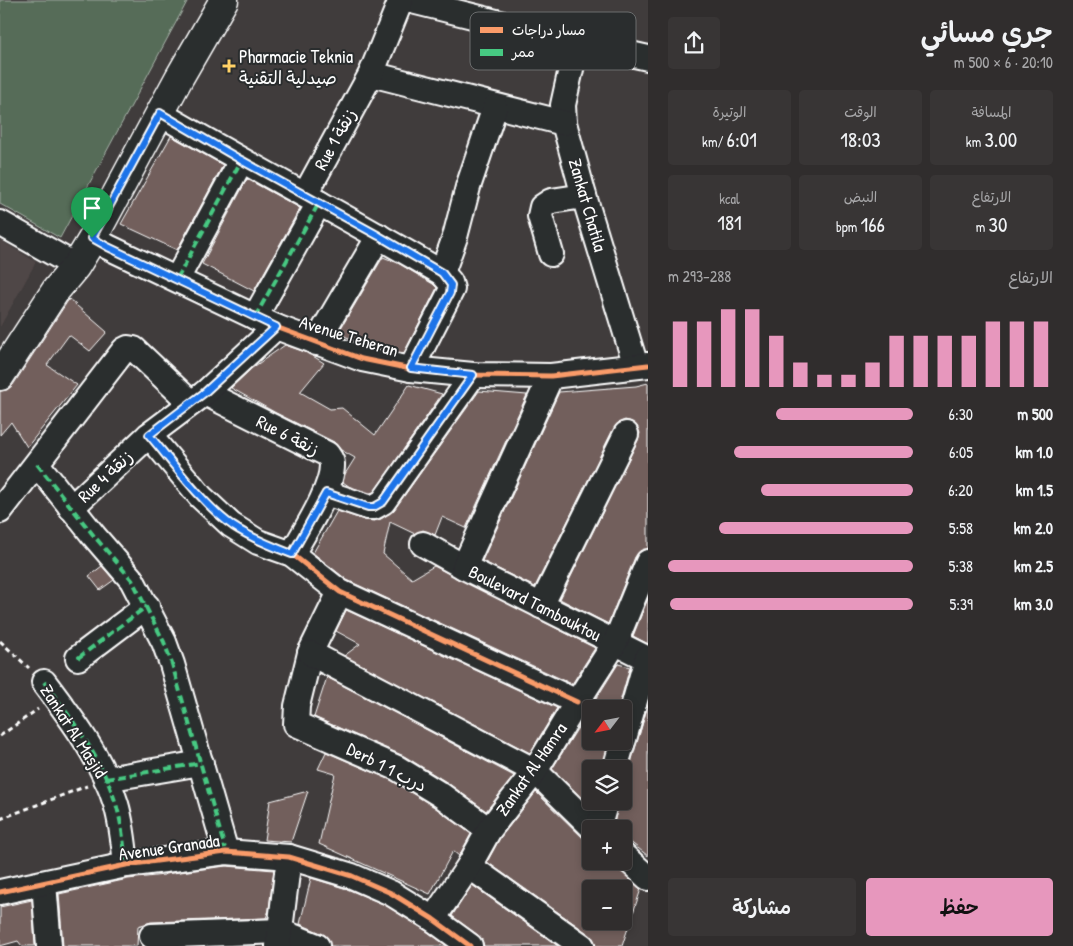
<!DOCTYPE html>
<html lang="ar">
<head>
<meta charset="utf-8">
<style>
  :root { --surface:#302d2d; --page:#383535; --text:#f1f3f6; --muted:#a8a8aa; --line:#4b4949; --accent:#e797bd }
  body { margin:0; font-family:"Patrick Hand","Playpen Sans Arabic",sans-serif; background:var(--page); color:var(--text); direction:rtl; height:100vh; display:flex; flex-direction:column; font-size:19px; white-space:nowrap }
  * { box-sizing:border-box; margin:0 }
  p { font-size:16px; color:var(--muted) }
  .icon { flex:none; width:28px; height:28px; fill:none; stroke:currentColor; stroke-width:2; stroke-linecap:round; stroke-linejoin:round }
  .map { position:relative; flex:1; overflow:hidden; direction:ltr }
  .panel { display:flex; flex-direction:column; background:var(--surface); width:425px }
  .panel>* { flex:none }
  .needle { width:32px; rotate:238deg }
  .tools { position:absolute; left:582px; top:700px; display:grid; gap:10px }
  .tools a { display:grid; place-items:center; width:50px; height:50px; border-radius:5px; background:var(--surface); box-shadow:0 2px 8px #0003,0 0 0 1px var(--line); font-size:25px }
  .pin { position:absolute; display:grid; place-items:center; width:42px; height:42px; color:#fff; margin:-51px -21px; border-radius:50% 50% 50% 0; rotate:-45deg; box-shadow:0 0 5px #0007 }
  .pin .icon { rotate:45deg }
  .round { display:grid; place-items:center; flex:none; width:52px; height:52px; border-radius:5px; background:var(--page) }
  .overview { display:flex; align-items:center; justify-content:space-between; height:85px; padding:0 20px }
  h1 { font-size:28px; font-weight:600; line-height:38px }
  .metrics { display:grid; grid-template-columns:repeat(3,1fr); gap:8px; height:85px; padding:5px 20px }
  .metrics div { display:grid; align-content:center; border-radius:5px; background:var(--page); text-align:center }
  .metrics b { font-size:21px; font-weight:600 }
  .metrics small { font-size:14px; font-weight:400 }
  .metrics p { font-size:14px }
  .chart { height:140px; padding:10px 20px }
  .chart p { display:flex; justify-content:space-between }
  .chart svg { width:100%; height:90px; margin-top:5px; stroke:var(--accent); stroke-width:6 }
  .button { display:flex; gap:10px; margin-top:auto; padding:10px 20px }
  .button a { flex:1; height:58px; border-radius:5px; background:var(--accent); color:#111; font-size:20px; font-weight:600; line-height:58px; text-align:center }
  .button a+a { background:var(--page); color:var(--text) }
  ul { padding:0 20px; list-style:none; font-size:16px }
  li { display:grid; grid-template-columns:80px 60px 1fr; align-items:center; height:38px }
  li i { height:12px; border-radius:6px; background:var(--accent) }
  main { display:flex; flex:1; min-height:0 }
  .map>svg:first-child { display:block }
  .built { fill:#4f4646 }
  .green { fill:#566c58; stroke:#aab6ac }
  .building { fill:#725f5c; stroke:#fff; fill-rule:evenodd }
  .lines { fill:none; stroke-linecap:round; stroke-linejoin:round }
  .street-casing { stroke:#fff; stroke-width:28 }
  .secondary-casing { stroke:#fff; stroke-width:31 }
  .path { stroke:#fff; stroke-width:3; stroke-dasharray:5 4; stroke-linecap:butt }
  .street { stroke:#2a2d2e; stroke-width:24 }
  .secondary { stroke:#2a2d2e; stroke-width:28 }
  .quiet { stroke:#46c982; stroke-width:4; stroke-dasharray:8 4; stroke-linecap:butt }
  .cycleway-casing { stroke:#2a2d2e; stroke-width:8 }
  .cycleway { stroke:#fa9b69; stroke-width:5 }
  .route-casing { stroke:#fff; stroke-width:10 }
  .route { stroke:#1a73e8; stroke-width:6 }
  .poi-dot { fill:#ffd166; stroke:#2a2d2e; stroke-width:2 }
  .labels { text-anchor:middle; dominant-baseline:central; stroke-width:4; stroke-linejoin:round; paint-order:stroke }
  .poi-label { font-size:18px; fill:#fff; stroke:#2a2d2e; text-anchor:start }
  .street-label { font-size:18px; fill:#fff; stroke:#2a2d2e }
  .key { fill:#2a2d2e; stroke:#6a6c6d; stroke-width:1 }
  .key-label { font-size:14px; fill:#fff }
</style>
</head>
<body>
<main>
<section class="panel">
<div class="overview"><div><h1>جري مسائي</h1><p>20:10 · 6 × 500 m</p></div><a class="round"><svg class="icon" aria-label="share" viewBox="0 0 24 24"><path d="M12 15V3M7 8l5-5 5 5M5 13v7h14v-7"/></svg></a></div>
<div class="metrics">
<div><p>المسافة</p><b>3.00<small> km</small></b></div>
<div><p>الوقت</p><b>18:03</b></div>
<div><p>الوتيرة</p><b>6:01<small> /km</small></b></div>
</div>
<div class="metrics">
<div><p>الارتفاع</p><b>30<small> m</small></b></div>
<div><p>النبض</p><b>166<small> bpm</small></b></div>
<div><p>kcal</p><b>181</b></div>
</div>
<div class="chart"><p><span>الارتفاع</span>288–293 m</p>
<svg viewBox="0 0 160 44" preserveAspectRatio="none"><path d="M5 44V12M15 44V12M25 44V6M35 44V6M45 44V19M55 44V32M65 44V38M75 44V38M85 44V32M95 44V19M105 44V19M115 44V19M125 44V19M135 44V12M145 44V12M155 44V12"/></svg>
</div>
<ul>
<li><b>500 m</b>6:30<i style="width:56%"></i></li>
<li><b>1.0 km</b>6:05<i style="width:73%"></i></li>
<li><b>1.5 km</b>6:20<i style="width:62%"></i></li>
<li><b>2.0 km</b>5:58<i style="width:79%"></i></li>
<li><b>2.5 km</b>5:38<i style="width:100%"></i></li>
<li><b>3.0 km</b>5:39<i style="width:99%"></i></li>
</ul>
<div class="button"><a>حفظ</a><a>مشاركة</a></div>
</section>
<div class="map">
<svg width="648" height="946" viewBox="0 0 648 946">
  <rect width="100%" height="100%" fill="#403c3c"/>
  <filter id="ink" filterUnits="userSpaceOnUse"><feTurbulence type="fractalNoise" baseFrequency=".02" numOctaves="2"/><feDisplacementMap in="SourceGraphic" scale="10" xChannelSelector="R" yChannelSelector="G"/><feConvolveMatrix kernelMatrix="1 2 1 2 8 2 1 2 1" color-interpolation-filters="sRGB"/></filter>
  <g filter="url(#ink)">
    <polygon class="built" points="0,240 36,262 0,327"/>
    <polygon class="green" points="0,0 188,0 60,238 0,204"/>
    <g class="building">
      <polygon points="171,136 223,165 177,250 121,224"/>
      <polygon points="247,179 300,208 254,291 202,264"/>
      <polygon points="383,257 398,263 433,284 437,288 404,353 366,346 338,333"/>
      <polygon points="69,299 107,332 90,351 69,335 47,365 77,385 27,447 11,422 0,435 0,391 7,390 13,385"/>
      <polygon points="285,345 308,353 324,363 300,392 330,409 342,408 375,435 409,385 442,394 374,492 370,493 350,487 343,482 345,474 355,458 341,450 334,442 276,413 231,388 252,368"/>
      <polygon points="648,383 648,549 640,551 635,557 608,624 560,599 638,440 640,433 637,426 632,422 625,420 618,423 614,428 535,587 482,561 559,392 636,386"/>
      <polygon points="479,391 527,395 466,528 442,517 435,535 423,530 415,534 390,522 383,554 412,579 434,566 595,648 572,684 347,580 313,553 337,511 364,520 374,521 381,519 394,510"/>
      <polygon points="102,566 114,580 100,590 89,576"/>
      <polygon points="648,598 648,644 633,636"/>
      <polygon points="346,610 557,708 530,753 344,656 360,644 336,631"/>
      <polygon points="618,664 630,667 618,709 591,709 591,741 609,741 602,769 591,769 590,806 552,769"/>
      <polygon points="327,677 514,776 486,811 448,783 404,756 314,717"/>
      <polygon points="648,705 648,856 624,837 624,829 613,828 619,801 624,801 624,779 628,773"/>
      <polygon points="326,752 391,780 433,806 471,834 459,856 453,851 430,894 319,844 335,774 318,769"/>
      <polygon points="308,791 291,842 264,840 270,801"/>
      <path d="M536 792 584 839 591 842V861H612L615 866 641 889 622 946H596L594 940 590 935 487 862 500 838ZM591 889H624V921H591Z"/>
      <polygon points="226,866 274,870 269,910 266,918 151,922 138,926 137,946 63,946 59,894 128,879 164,875 165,874"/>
      <polygon points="311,878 347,889 385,905 425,930 447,946 330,946 328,938 323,934 300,924"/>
      <polygon points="472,885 558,946 484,946 482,940 478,935 452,916"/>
      <polygon points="32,900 35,946 22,946 18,941 0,946 0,907"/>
    </g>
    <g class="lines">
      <g class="street-casing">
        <g id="street">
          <polyline points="408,0 577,42 648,58"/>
          <polyline points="577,42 563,105 564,123 584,196 636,366"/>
          <polyline points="371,74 564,123"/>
          <path d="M159 113C253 168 349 218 442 273L450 282 452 289 411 369"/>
          <polyline points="305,195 371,74 401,0"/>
          <polyline points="0,223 76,266"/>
          <polyline points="93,238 108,247 276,327 362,359 411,369 473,375 551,376 648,365"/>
          <polyline points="551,254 540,216 542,207 551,201 584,196"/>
          <polyline points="442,273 455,237 468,187 495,107"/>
          <polyline points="177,279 241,161"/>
          <polyline points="255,317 319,203"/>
          <polyline points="316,343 379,236"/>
          <path d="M205 393 327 454C329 457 332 460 332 464 333 489 304 532 292 554"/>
          <polyline points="149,435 201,497 231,525 258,542 292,554 340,592 577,702"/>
          <polyline points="37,464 94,536 132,580 164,642 172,664 226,852"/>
          <polyline points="326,493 368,507 374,507 383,502 473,375"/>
          <polyline points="71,508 149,435 205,393 276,327"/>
          <polyline points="0,511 124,350 128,348 134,349 191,403"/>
          <polyline points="423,544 464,567 648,659"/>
          <polyline points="464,567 551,376"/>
          <polyline points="340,592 310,653 297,706 296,724 397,768 441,795 489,830"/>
          <polyline points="541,606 626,434"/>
          <polyline points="310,653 535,771 594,829"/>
          <polyline points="78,658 147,606"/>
          <path d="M44 682C72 719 102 759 116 804 122 824 124 844 126 865"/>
          <polyline points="624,739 647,658"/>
          <polyline points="615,769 623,741"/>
          <polyline points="106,779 201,763"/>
          <polyline points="598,829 606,801"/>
          <polyline points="624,856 648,878"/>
          <polyline points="469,866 582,946"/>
          <polyline points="44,883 49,946"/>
          <polyline points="0,892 126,865 226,852 289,857 352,876 391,893 433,919 470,946"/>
          <polyline points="433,919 469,866 489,830 535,771 577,702 615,643 648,562"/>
          <polyline points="152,936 280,931 317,946"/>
          <polyline points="278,946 289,857"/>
        </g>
      </g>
      <g class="secondary-casing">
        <polyline id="secondary" points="0,376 56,290 76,266 93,238 179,78 224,0"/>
      </g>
      <g class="path">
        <polyline points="0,641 29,668"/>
        <polyline points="0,736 38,709"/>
        <polyline points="0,819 87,786"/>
      </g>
      <use href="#street" class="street"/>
      <use href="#secondary" class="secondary"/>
      <g class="quiet">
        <polyline points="159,113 305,195"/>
        <polyline points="177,279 241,161"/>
        <polyline points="255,317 319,203"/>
        <polyline points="37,464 94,536 132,580 164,642 172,664 226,852"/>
        <polyline points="78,658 147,606"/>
        <path d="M44 682C72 719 102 759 116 804 122 824 124 844 126 865"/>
        <polyline points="106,779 201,763"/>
      </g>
      <g class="cycleway-casing">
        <g id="cycleway">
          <polyline points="93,238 108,247 276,327 362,359 411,369 473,375 551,376 648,365"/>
          <polyline points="149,435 201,497 231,525 258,542 292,554 340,592 577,702"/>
          <polyline points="0,892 126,865 226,852 289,857 352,876 391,893 433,919 470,946"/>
        </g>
      </g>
      <use href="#cycleway" class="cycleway"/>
    </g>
  </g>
  <g class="lines" filter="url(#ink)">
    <g class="route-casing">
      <path id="route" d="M160 113 241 160 379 236 442 273 451 285 450 293 411 368 473 375 383 502 374 507H368L326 493 292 554C271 546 251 538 233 526 203 505 173 463 149 435L204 393 276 327 108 247 92 238Z"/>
    </g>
    <use href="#route" class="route"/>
  </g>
  <path class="poi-dot" d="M226.5 58.5h5v5h5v5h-5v5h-5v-5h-5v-5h5z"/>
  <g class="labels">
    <g class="poi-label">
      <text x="239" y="56">Pharmacie Teknia<tspan x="239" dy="21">صيدلية التقنية</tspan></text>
    </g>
    <g class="street-label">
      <text transform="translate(335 139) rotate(-61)">Rue 1 زنقة</text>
      <text transform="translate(588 205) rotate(74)">Zankat Chatila</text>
      <text transform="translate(349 336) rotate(17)">Avenue Teheran</text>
      <text transform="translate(288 435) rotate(27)">Rue 6 زنقة</text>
      <text transform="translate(105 476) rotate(-43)">Rue 4 زنقة</text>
      <text transform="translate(535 603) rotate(27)">Boulevard Tambouktou</text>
      <text transform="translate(74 731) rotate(57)">Zankat Al Masjid</text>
      <text transform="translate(387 767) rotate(27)">Derb 1 درب 1</text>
      <text transform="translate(531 769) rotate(-55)">Zankat Al Hamra</text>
      <text transform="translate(169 847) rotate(-8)">Avenue Granada</text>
    </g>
  </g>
  <rect x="470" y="12" width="166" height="58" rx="8" class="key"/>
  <rect x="480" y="27" width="23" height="6" fill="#fa9b69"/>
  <rect x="480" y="49" width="23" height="7" fill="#46c982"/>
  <g class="key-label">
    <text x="512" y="35">مسار دراجات</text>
    <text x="512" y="57">ممر</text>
  </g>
</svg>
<div class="tools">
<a><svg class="needle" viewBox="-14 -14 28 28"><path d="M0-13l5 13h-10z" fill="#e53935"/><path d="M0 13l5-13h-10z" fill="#a8a8aa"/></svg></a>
<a><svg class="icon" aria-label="layers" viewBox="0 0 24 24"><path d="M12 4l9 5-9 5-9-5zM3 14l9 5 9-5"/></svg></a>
<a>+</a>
<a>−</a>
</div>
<div class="pin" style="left:92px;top:238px;background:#1e9e55"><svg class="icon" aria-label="arrive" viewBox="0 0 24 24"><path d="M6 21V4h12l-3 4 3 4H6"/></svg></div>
</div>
</main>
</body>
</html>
